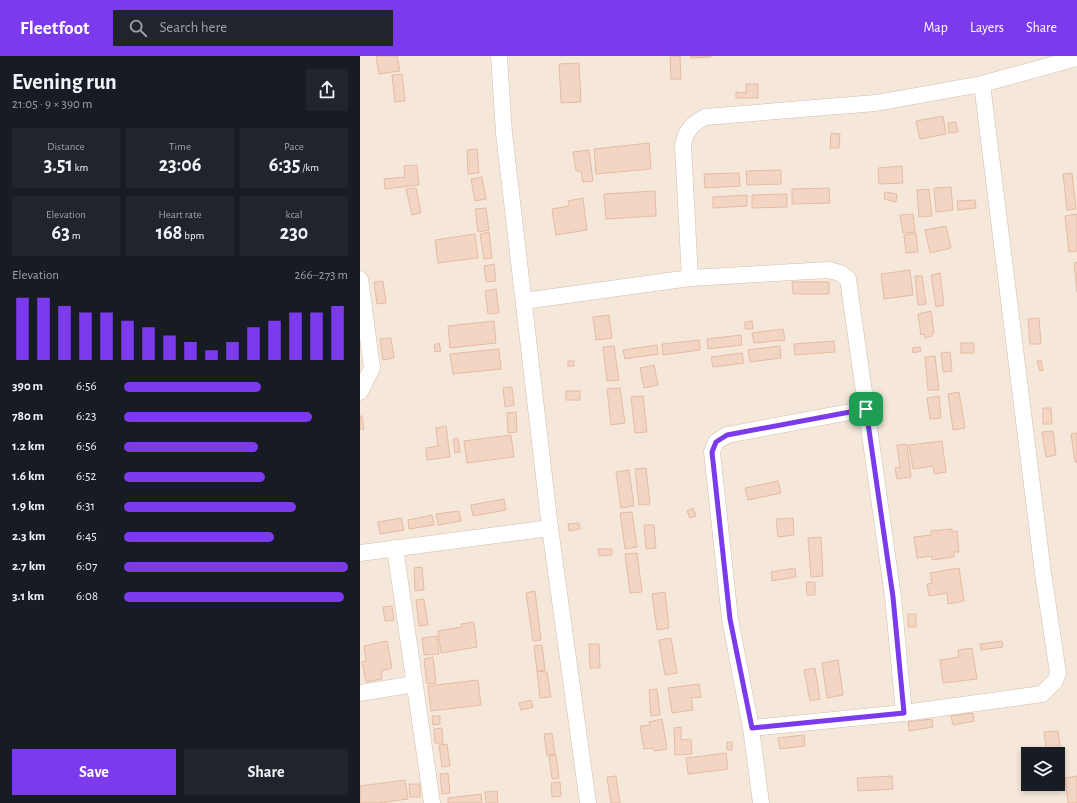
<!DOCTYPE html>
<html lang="en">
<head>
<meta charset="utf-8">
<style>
  :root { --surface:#171b24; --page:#20242c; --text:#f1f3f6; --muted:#9ea1a6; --accent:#7c3aed }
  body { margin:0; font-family:"Alegreya Sans",sans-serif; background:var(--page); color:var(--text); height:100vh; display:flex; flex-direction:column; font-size:15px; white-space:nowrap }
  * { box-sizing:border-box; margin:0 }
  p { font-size:13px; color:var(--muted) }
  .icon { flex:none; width:22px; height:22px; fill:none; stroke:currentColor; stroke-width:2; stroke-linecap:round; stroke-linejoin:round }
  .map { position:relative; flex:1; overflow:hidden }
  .sheet { display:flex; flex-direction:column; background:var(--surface); width:360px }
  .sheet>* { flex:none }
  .buttons { position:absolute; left:661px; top:691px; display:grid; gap:8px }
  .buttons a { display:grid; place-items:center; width:44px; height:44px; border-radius:0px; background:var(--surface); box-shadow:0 2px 6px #0003; font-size:20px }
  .pin { position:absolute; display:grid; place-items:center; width:34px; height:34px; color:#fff; margin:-17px; border-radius:8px; box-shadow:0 2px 6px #0006 }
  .round { display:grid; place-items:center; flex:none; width:42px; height:42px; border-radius:0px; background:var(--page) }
  .headline { display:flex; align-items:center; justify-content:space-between; height:68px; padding:0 12px }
  h1 { font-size:22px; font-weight:700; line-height:30px }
  .figures { display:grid; grid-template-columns:repeat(3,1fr); gap:6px; height:68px; padding:4px 12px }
  .figures div { display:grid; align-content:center; border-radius:0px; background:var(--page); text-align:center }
  .figures b { font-size:20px; font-weight:700 }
  .figures small { font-size:11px; font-weight:400 }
  .figures p { font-size:11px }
  .chart { height:112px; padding:8px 12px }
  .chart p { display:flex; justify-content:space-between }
  .chart svg { width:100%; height:72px; margin-top:4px; stroke:var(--accent); stroke-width:6 }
  .primary-button { display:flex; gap:8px; margin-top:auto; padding:8px 12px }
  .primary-button a { flex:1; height:46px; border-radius:0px; background:var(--accent); color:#fff; font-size:16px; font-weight:700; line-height:46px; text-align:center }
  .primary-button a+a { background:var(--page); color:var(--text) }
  ul { padding:0 12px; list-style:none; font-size:13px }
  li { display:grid; grid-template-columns:64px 48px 1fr; align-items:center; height:30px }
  li i { height:10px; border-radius:5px; background:var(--accent) }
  header { display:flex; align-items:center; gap:24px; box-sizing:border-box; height:56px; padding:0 20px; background:var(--accent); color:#fff }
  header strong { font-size:19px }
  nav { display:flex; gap:22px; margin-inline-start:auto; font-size:14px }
  .search { width:280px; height:36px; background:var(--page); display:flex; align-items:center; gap:10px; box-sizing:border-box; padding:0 14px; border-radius:0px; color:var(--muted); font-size:15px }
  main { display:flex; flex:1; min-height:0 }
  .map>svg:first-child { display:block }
  .residential { fill:#f5e8da; fill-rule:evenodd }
  .building { fill:#f3d5c3; stroke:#e6bba3 }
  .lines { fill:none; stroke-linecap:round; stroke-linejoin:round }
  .street-casing { stroke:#d1beb0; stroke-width:17 }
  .street { stroke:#fff; stroke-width:16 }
  .route-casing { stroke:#fff; stroke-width:8 }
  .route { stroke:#7c3aed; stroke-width:5 }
</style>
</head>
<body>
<header>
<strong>Fleetfoot</strong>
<div class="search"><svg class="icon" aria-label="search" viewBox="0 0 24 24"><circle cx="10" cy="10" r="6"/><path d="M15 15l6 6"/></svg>Search here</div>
<nav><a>Map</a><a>Layers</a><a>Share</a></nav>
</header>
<main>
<section class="sheet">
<div class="headline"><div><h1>Evening run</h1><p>21:05 · 9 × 390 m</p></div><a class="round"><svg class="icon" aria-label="share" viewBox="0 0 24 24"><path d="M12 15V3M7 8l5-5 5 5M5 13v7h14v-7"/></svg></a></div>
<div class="figures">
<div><p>Distance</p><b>3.51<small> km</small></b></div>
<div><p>Time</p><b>23:06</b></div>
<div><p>Pace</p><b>6:35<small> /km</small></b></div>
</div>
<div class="figures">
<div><p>Elevation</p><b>63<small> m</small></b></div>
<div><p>Heart rate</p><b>168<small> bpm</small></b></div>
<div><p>kcal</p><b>230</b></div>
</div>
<div class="chart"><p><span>Elevation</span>266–273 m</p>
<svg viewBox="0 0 160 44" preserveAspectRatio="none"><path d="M5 44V6M15 44V6M25 44V11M35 44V15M45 44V15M55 44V20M65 44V24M75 44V29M85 44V33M95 44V38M105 44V33M115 44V24M125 44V20M135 44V15M145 44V15M155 44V11"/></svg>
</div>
<ul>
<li><b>390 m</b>6:56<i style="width:61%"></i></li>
<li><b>780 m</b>6:23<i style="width:84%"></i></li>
<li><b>1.2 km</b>6:56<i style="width:60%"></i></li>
<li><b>1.6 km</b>6:52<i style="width:63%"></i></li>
<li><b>1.9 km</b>6:31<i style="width:77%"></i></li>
<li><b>2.3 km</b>6:45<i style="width:67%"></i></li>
<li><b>2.7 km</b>6:07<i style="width:100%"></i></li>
<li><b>3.1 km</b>6:08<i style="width:98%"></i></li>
</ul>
<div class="primary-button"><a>Save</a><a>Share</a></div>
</section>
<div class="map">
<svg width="717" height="747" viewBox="0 0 717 747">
  <rect width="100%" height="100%" fill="#fdf6ec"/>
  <path class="residential" d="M0 0H717V747H0ZM668 698H698V728H668Z"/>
  <g class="building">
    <polygon points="16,0 37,0 40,15 19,18"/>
    <polygon points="310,0 320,0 321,23 311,23"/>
    <polygon points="330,0 351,0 351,1 331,2"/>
    <polygon points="219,7 221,46 201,47 199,8"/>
    <polygon points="42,18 45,45 35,46 32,19"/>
    <polygon points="386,28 398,28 398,42 376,42 376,36 386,37"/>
    <polygon points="583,60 586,78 560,83 556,65"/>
    <polygon points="596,66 598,76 589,77 588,67"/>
    <polygon points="471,77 480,78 479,92 470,92"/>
    <polygon points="289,87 291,113 236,118 234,93"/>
    <polygon points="117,93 119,117 108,118 107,94"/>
    <polygon points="229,94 233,125 223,126 221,115 216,115 213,96"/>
    <polygon points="57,109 59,129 25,133 24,123 45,121 44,110"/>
    <polygon points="542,110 543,127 519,128 518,112"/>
    <polygon points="421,114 421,128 387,129 386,115"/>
    <polygon points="379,117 380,130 345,132 344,118"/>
    <polygon points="712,117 716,153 707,154 703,118"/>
    <polygon points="122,121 126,143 115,145 111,123"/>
    <polygon points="591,131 593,154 576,156 574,132"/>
    <polygon points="56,132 61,157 52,159 46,133"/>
    <polygon points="469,132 470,147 432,148 432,133"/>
    <polygon points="569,133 572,160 559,161 557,134"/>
    <polygon points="295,135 296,160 246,163 244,138"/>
    <polygon points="525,136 537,138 536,146 524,143"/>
    <polygon points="427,138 427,151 392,152 392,139"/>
    <polygon points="387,139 387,150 353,152 353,141"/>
    <polygon points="223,142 227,174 196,179 192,153 209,150 208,145"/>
    <polygon points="615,144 616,152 598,154 597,145"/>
    <polygon points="126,152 129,174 118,176 115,153"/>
    <polygon points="553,158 555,176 543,177 540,159"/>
    <polygon points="717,158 717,195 709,196 705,160"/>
    <polygon points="586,170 591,192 570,197 565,174"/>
    <polygon points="129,176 132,202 124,203 120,178"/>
    <polygon points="556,177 558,196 546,197 544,179"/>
    <polygon points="115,178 118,202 78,207 75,184"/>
    <polygon points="717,206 717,236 714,207"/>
    <polygon points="134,208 136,225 126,226 124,210"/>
    <polygon points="550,214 553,239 524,243 521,218"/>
    <polygon points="580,217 584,249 576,251 571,219"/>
    <polygon points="555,220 562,220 566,248 558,249"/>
    <polygon points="23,225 26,247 17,248 14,226"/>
    <polygon points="432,226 469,226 469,238 433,238"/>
    <polygon points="136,233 139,257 128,258 125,235"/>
    <polygon points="571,255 574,277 572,277 572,280 565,282 564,278 561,279 558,258"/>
    <polygon points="249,259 252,282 236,284 233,261"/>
    <polygon points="679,262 681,288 670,288 668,263"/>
    <polygon points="134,265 136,287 90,292 88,270"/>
    <polygon points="392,265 393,273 385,273 385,266"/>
    <polygon points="423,273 425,284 394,287 392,277"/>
    <polygon points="381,279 382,289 348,293 347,283"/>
    <polygon points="31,282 34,302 23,304 20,283"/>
    <polygon points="339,284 340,294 303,299 302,288"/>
    <polygon points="474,285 475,296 435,299 434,288"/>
    <polygon points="79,287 81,295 75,296 74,289"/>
    <rect x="601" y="287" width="13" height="10"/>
    <polygon points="297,289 298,298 265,303 263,294"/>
    <polygon points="254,290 259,324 247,325 243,291"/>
    <polygon points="420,290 421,302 390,306 388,294"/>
    <polygon points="560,291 561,295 553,297 552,292"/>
    <polygon points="139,293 141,313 93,318 90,298"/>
    <polygon points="590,296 592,315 583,316 581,297"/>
    <polygon points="382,297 384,307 353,311 351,301"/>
    <polygon points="575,300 579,334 568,334 565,301"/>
    <polygon points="681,304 683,314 680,315 677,305"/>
    <rect x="208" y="305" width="6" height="5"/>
    <polygon points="294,309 298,329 284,332 280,312"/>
    <polygon points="152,331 154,349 145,351 143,332"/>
    <polygon points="260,332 265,367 251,369 247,333"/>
    <rect x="206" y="335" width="14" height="9"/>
    <polygon points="599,336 605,372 593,374 588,338"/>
    <polygon points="283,340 287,376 275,377 271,341"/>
    <polygon points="579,340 581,362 570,363 567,342"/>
    <polygon points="683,352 691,352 692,368 683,368"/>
    <polygon points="156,356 157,376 148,377 147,357"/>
    <polygon points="0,360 2,360 4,373 0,373"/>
    <polygon points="86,370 90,401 67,404 66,392 78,390 76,372"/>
    <polygon points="693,375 696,399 686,401 682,376"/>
    <polygon points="717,377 717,406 715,406 711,378"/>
    <polygon points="151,379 154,401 107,407 104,385"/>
    <polygon points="98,382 100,396 95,397 93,383"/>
    <polygon points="582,385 586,416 574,418 573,410 553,413 549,389"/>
    <polygon points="547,388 551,421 537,423 535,412 540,411 537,389"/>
    <polygon points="286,412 290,448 279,449 275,413"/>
    <polygon points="269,414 274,450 261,452 256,416"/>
    <polygon points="418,425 421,437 388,444 385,432"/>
    <polygon points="144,443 146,454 113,460 111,449"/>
    <polygon points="333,452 336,460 330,462 327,455"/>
    <polygon points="99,455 101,465 78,469 76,458"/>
    <polygon points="272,456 277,491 265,493 260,457"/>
    <polygon points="72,459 74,469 49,473 48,464"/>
    <polygon points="41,462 44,474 20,478 18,466"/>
    <polygon points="433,462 434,479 418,481 416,463"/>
    <polygon points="219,467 220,473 209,475 208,468"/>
    <polygon points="284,469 294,469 296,492 286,493"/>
    <polygon points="592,473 592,476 597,475 599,496 594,496 594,501 572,504 572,500 557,502 554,481 571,479 571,475"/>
    <polygon points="461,481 463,520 451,521 448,482"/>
    <polygon points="238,493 252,493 252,499 239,500"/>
    <polygon points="277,497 282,536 270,537 265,498"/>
    <polygon points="62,511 64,534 55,535 54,512"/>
    <polygon points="435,512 436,521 412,525 411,516"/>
    <polygon points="599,512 604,545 588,548 587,537 569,540 567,528 572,527 570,517"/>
    <polygon points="446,526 455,526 455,539 447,539"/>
    <polygon points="175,535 181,584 173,585 166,537"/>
    <polygon points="305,536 309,572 297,574 292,538"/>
    <polygon points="64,543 68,569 59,570 56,544"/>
    <polygon points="32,550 34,564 25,565 23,551"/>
    <rect x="548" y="558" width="8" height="13"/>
    <polygon points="114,566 117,591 81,597 78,575 102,571 101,568"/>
    <polygon points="77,580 79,598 64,599 62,582"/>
    <polygon points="311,582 317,617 305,619 299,584"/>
    <polygon points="27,585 32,612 21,615 22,623 6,626 2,606 6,605 4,590"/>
    <polygon points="642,585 643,591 621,594 620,588"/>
    <polygon points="229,588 239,588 240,612 230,612"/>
    <polygon points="182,589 185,614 177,615 174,590"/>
    <polygon points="612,592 617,623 583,627 580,604 599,601 598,594"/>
    <polygon points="73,601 76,627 67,628 64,603"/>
    <polygon points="478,604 483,639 467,642 462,607"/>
    <polygon points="455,612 460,643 450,645 444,614"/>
    <polygon points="177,615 187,616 191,641 180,642"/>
    <polygon points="118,624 121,649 71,655 68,630"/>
    <polygon points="339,628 341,641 331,642 333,654 312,657 308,632"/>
    <polygon points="297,633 300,659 291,660 289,634"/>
    <polygon points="171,644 173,651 161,654 159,647"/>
    <polygon points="613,657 614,665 593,669 591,660"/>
    <polygon points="72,660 80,660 80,668 73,669"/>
    <polygon points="302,663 307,693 294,695 293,692 284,693 280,670 290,669 289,666"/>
    <polygon points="572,663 573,671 549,675 548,666"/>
    <polygon points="321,671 321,684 331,683 332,698 315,699 314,672"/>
    <polygon points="82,672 83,687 75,687 74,673"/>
    <polygon points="698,675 702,707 698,707 698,698 687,698 684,676"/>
    <polygon points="192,677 195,698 187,699 184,678"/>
    <polygon points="444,679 445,690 420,693 418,682"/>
    <rect x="367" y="686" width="5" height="8"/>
    <polygon points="87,688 90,710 82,711 79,689"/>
    <polygon points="366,697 368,713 328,718 326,702"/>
    <polygon points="196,699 199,722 192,723 189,700"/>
    <polygon points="88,717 90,737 82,738 80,718"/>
    <polygon points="256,720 260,747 251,747 247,721"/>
    <polygon points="532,720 533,733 498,735 497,722"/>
    <polygon points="717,720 717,747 708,747 705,722"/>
    <polygon points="698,721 699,729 668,733 667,725 668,728 698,728"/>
    <polygon points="45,724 48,743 18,747 0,747 0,730"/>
    <polygon points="200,726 201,740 192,741 191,727"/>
    <polygon points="49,728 60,728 60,741 50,741"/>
    <polygon points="137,735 138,747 126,747 125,736"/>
    <polygon points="121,738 122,747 88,747 88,742"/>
  </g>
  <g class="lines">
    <g class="street-casing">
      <g id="street">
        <polyline points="139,0 144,77 190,472 228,747"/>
        <path d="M330 222 323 89C326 74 332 68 345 61L516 47 622 28 717 2"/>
        <polyline points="0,223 12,312 0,336"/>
        <polyline points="164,245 330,222 469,214 480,217 488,223 533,541 544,657 682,638 695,625 698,617 683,517 622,28"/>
        <polyline points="35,492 72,747"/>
        <polyline points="0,497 190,472"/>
        <polyline points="0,637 54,628"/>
        <polyline points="391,672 544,657"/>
        <polyline points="401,747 391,672 370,563 352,396 356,386 367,379 506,353"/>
      </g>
    </g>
    <use href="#street" class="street"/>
  </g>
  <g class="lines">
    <g class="route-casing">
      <polygon id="route" points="506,353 533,541 544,657 392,672 370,563 352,396 356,386 367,379"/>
    </g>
    <use href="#route" class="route"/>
  </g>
</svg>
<div class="buttons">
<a><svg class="icon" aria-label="layers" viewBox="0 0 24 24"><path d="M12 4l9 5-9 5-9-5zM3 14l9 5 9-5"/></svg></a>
</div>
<div class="pin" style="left:506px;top:353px;background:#1e9e55"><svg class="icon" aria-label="arrive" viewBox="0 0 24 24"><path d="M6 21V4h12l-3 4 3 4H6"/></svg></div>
</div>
</main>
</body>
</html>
